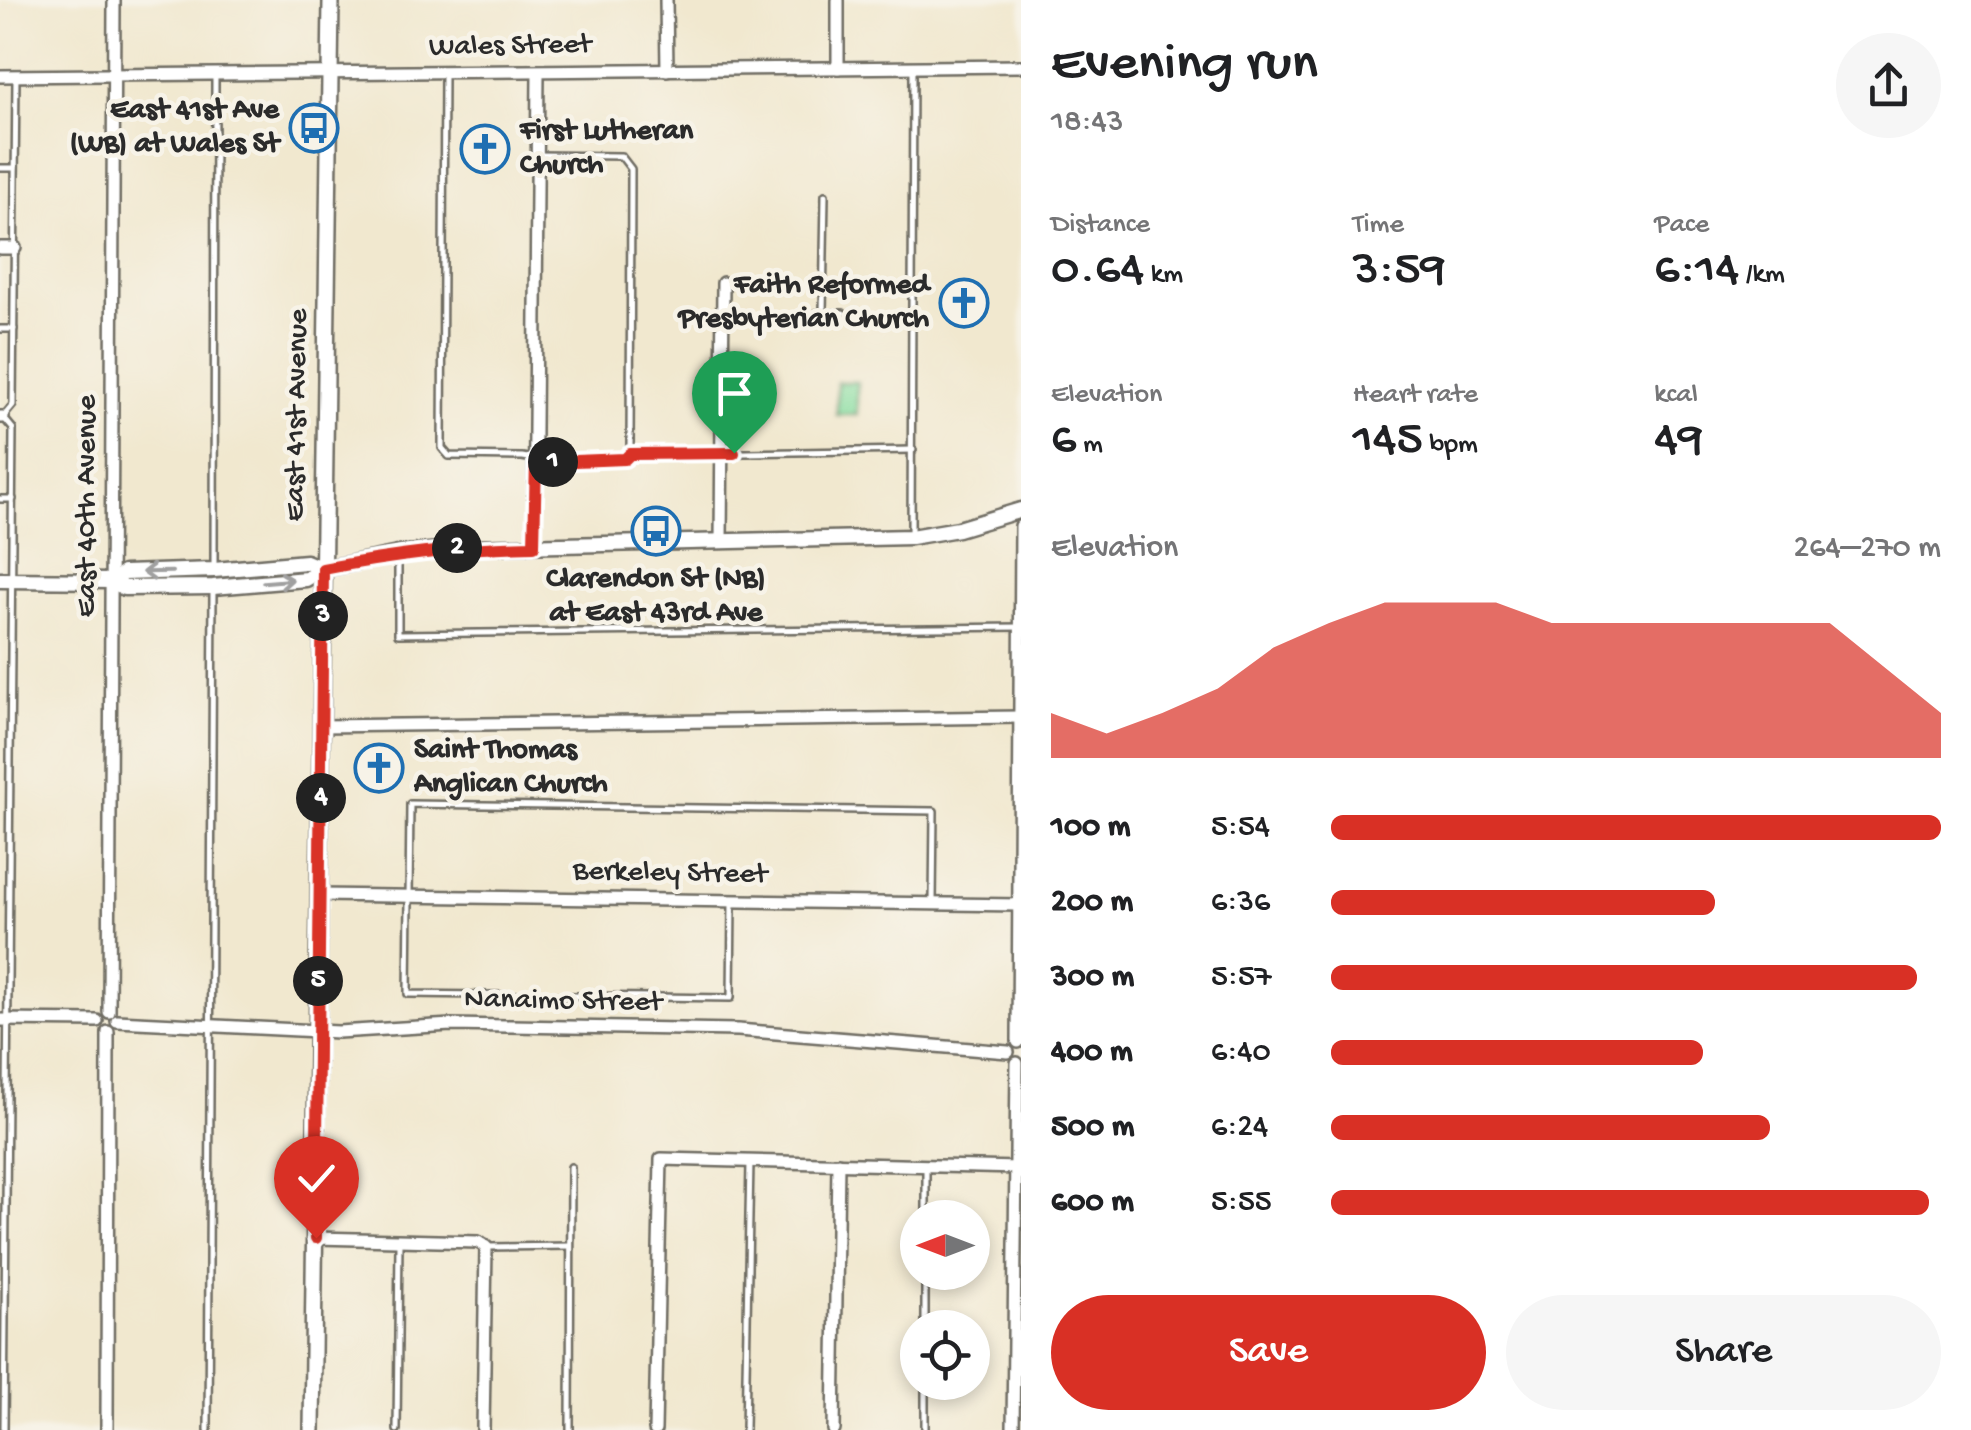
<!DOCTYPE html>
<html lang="en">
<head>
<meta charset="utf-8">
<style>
  :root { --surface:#fff; --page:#f6f6f6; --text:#202124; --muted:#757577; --accent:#d93025 }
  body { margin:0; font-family:"Gochi Hand",sans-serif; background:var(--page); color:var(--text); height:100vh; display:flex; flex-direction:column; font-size:38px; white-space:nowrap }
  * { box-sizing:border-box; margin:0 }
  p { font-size:32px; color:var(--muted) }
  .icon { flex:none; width:55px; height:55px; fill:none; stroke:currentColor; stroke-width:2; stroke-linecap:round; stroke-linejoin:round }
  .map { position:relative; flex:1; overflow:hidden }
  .panel { display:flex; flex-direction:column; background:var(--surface); width:950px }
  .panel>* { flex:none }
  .needle { width:65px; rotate:270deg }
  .controls { position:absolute; left:900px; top:1200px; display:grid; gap:20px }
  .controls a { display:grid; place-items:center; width:90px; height:90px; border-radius:50%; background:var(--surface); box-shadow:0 5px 15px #0003; font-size:50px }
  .pin { position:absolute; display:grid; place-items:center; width:85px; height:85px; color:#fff; margin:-102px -42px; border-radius:50% 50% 50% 0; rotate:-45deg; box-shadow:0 0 10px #0007 }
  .pin .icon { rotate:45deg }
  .km { position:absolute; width:50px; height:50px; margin:-25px; border-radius:50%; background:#222; color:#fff; font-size:28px; line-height:50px; text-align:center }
  .round { display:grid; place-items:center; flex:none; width:105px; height:105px; border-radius:52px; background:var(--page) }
  .headline { display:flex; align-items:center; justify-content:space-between; height:170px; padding:0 30px }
  h1 { font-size:55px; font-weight:600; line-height:75px }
  .stats { display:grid; grid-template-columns:repeat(3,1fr); gap:15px; height:170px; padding:10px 30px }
  .stats div { display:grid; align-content:center }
  .stats b { font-size:50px; font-weight:600 }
  .stats small { font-size:28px; font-weight:400 }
  .stats p { font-size:28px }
  .chart { height:280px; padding:20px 30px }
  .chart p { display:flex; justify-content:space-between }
  .chart svg { width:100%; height:180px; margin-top:10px; fill:var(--accent); opacity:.7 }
  .primary-button { display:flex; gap:20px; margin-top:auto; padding:20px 30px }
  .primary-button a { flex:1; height:115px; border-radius:60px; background:var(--accent); color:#fff; font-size:40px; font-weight:600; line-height:115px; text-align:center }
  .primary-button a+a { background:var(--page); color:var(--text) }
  ul { padding:0 30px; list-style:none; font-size:32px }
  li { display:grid; grid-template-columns:160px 120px 1fr; align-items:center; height:75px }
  li i { height:25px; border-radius:12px; background:var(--accent) }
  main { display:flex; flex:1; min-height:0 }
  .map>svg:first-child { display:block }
  .pitch { fill:#88dea1; stroke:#5a8466; stroke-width:2.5 }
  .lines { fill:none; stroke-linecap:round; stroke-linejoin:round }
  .service-casing { stroke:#706d64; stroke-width:10 }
  .minor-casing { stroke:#706d64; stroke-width:16 }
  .tertiary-casing { stroke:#706d64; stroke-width:19 }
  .secondary-casing { stroke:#706d64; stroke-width:20 }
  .service { stroke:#fff; stroke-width:5 }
  .minor { stroke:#fff; stroke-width:11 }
  .tertiary { stroke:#fff; stroke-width:14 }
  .secondary { stroke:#fff; stroke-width:15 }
  .oneway { stroke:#a0a0a0 }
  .route-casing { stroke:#fff; stroke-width:20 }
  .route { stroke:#d93025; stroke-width:12 }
  .labels { text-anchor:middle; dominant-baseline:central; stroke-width:9; stroke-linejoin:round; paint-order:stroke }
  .street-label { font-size:30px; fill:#2b2b2b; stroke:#f7f3e8 }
  .poi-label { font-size:30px; font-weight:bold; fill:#2b2b2b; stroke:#f7f3e8; text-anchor:end }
</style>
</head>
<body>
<main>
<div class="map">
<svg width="1021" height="1430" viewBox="0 0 1021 1430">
  <rect width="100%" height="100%" fill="#f7f3e8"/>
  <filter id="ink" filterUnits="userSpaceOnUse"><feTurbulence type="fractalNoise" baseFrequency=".01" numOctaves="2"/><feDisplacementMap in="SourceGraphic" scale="20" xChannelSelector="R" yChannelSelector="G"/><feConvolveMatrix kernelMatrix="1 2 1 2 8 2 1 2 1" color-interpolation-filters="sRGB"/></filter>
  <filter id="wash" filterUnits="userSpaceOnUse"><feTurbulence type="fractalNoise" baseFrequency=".0048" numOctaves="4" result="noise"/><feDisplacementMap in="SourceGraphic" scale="40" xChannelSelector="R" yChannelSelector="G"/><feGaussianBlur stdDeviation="2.25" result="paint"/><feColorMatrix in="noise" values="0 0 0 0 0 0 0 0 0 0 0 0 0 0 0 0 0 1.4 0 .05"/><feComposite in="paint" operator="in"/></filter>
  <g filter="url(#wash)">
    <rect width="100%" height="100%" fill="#f1e8cf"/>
    <rect class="pitch" x="837" y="382" width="20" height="33"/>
  </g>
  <g filter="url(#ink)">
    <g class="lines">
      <g class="service-casing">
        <g id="service">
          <polyline points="444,73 442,448 449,456 522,457 550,462 625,459 630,455 913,450"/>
          <polyline points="537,155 621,156 631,169 630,455"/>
          <polyline points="0,168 15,168"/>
          <polyline points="817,313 843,313"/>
          <polyline points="823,313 825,195"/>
          <polyline points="0,329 14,329"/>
          <polyline points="0,499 13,499"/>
          <polyline points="911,534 913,70"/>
          <polyline points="398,557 398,634 1020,627"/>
          <polyline points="214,567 215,75"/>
          <polyline points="732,903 731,998 408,994 410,804 934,811 933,903"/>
          <polyline points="926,1218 926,1167"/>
          <polyline points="489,1247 570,1246"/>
          <polyline points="925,1328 925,1272"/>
          <polyline points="4,1430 13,429 3,417 13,405 16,76"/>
          <polyline points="208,1430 213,590"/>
          <polyline points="397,1430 399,1243"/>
          <polyline points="570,1430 571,1167"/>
          <polyline points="745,1430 750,1162"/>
          <polyline points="925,1430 925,1382"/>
        </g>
      </g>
      <g class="minor-casing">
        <g id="minor">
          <polyline points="666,0 667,70"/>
          <polyline points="838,0 838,68"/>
          <polyline points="0,76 1021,66"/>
          <polyline points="0,248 15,248"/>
          <polyline points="0,417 3,417"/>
          <polyline points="721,542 723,283"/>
          <polyline points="534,546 538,72"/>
          <polyline points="321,726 1020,717"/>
          <polyline points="320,895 1020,905"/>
          <polyline points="109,1012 114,0"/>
          <polyline points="0,1020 97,1021"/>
          <polyline points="117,1021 338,1032 451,1025 738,1030 1008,1052"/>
          <polyline points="1018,1042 1021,526"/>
          <polyline points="316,1238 478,1242 486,1247 483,1430"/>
          <polyline points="107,1430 108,1032"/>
          <polyline points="655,1430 661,1159 1018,1168"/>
          <polyline points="834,1430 838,1163"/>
          <polyline points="1013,1430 1017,1063"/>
        </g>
      </g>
      <g class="tertiary-casing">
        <g id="tertiary">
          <polyline points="0,580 113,581 124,588 213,587 306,579 323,569 398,554 470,547 911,537 958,529 1021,510"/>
          <polyline points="113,581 124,573 214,570 306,562 323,569"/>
        </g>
      </g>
      <g class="secondary-casing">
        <polyline id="secondary" points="312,1430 331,0"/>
      </g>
      <use href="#service" class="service"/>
      <use href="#minor" class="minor"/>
      <use href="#tertiary" class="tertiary"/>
      <use href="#secondary" class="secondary"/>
    </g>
    <defs><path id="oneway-shaft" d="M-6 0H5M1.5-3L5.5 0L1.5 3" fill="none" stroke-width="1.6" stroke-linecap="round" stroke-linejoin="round" transform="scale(2.5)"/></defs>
    <g class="oneway">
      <use href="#oneway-shaft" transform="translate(157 572) rotate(179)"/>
      <use href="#oneway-shaft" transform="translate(278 581) rotate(-5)"/>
    </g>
  </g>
  <g class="lines" filter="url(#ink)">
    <g class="route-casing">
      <path id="route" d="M316 1238 323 569C394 555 462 547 534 546L536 460 550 462 625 459 630 454 734 453"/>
    </g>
    <use href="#route" class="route"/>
  </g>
  <defs>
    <g id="bus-ring" transform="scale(2.5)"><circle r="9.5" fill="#f7f3e8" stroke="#1f6fb2" stroke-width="1.5"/><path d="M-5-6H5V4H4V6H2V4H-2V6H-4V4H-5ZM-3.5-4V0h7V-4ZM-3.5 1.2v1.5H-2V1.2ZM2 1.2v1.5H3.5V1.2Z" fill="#1f6fb2"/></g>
    <g id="church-ring" transform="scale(2.5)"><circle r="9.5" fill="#f7f3e8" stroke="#1f6fb2" stroke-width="1.5"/><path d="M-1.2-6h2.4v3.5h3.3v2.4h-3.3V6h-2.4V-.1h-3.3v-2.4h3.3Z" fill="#1f6fb2"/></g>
  </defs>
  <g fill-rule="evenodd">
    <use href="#bus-ring" x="314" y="128"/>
    <use href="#church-ring" x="485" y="149"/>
    <use href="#church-ring" x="964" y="303"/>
    <use href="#bus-ring" x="656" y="531"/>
    <use href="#church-ring" x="379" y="768"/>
  </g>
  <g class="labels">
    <g class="street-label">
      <text transform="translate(510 47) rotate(-1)">Wales Street</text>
      <text transform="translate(298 415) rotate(-89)">East 41st Avenue</text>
      <text transform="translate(88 506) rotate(-90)">East 40th Avenue</text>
      <text transform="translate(670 874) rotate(1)">Berkeley Street</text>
      <text transform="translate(563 1002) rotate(1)">Nanaimo Street</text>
    </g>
    <g class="poi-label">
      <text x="279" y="111">East 41st Ave<tspan x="279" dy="34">(WB) at Wales St</tspan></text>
      <text x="520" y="132" text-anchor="start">First Lutheran<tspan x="520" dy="34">Church</tspan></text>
      <text x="929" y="286">Faith Reformed<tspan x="929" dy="34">Presbyterian Church</tspan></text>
      <text x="656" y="580" text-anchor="middle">Clarendon St (NB)<tspan x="656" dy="34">at East 43rd Ave</tspan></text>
      <text x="414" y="751" text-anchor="start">Saint Thomas<tspan x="414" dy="34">Anglican Church</tspan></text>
    </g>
  </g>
</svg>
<div class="controls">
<a><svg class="needle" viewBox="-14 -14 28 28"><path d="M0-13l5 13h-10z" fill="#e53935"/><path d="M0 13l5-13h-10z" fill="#757577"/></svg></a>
<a><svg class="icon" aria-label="locate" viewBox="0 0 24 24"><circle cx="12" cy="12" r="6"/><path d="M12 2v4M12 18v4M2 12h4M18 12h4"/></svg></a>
</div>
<div class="pin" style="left:734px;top:453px;background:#1e9e55"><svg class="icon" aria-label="arrive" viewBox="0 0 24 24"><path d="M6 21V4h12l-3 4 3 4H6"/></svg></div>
<div class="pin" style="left:316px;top:1238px;background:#d93025"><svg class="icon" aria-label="check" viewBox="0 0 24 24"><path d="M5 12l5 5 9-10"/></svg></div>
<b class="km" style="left:553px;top:462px">1</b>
<b class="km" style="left:457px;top:548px">2</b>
<b class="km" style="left:323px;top:616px">3</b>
<b class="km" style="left:321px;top:798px">4</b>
<b class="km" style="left:318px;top:981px">5</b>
</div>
<section class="panel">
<div class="headline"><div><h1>Evening run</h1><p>18:43</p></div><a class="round"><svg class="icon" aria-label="share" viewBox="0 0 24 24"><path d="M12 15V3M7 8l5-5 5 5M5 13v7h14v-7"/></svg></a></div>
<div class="stats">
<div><p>Distance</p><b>0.64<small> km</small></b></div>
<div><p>Time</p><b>3:59</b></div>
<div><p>Pace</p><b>6:14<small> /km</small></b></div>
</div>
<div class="stats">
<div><p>Elevation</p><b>6<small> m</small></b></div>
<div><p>Heart rate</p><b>145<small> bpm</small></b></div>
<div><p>kcal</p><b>49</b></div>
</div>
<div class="chart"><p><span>Elevation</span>264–270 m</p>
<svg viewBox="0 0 160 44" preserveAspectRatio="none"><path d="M0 44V33L10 38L20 33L30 27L40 17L50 11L60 6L70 6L80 6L90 11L100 11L110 11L120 11L130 11L140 11L150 22L160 33V44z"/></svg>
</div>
<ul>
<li><b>100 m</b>5:54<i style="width:100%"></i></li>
<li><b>200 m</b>6:36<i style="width:63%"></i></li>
<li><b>300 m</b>5:57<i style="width:96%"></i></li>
<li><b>400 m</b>6:40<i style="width:61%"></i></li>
<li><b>500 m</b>6:24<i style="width:72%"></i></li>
<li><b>600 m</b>5:55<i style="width:98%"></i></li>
</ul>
<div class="primary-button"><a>Save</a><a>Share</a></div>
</section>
</main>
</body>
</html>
